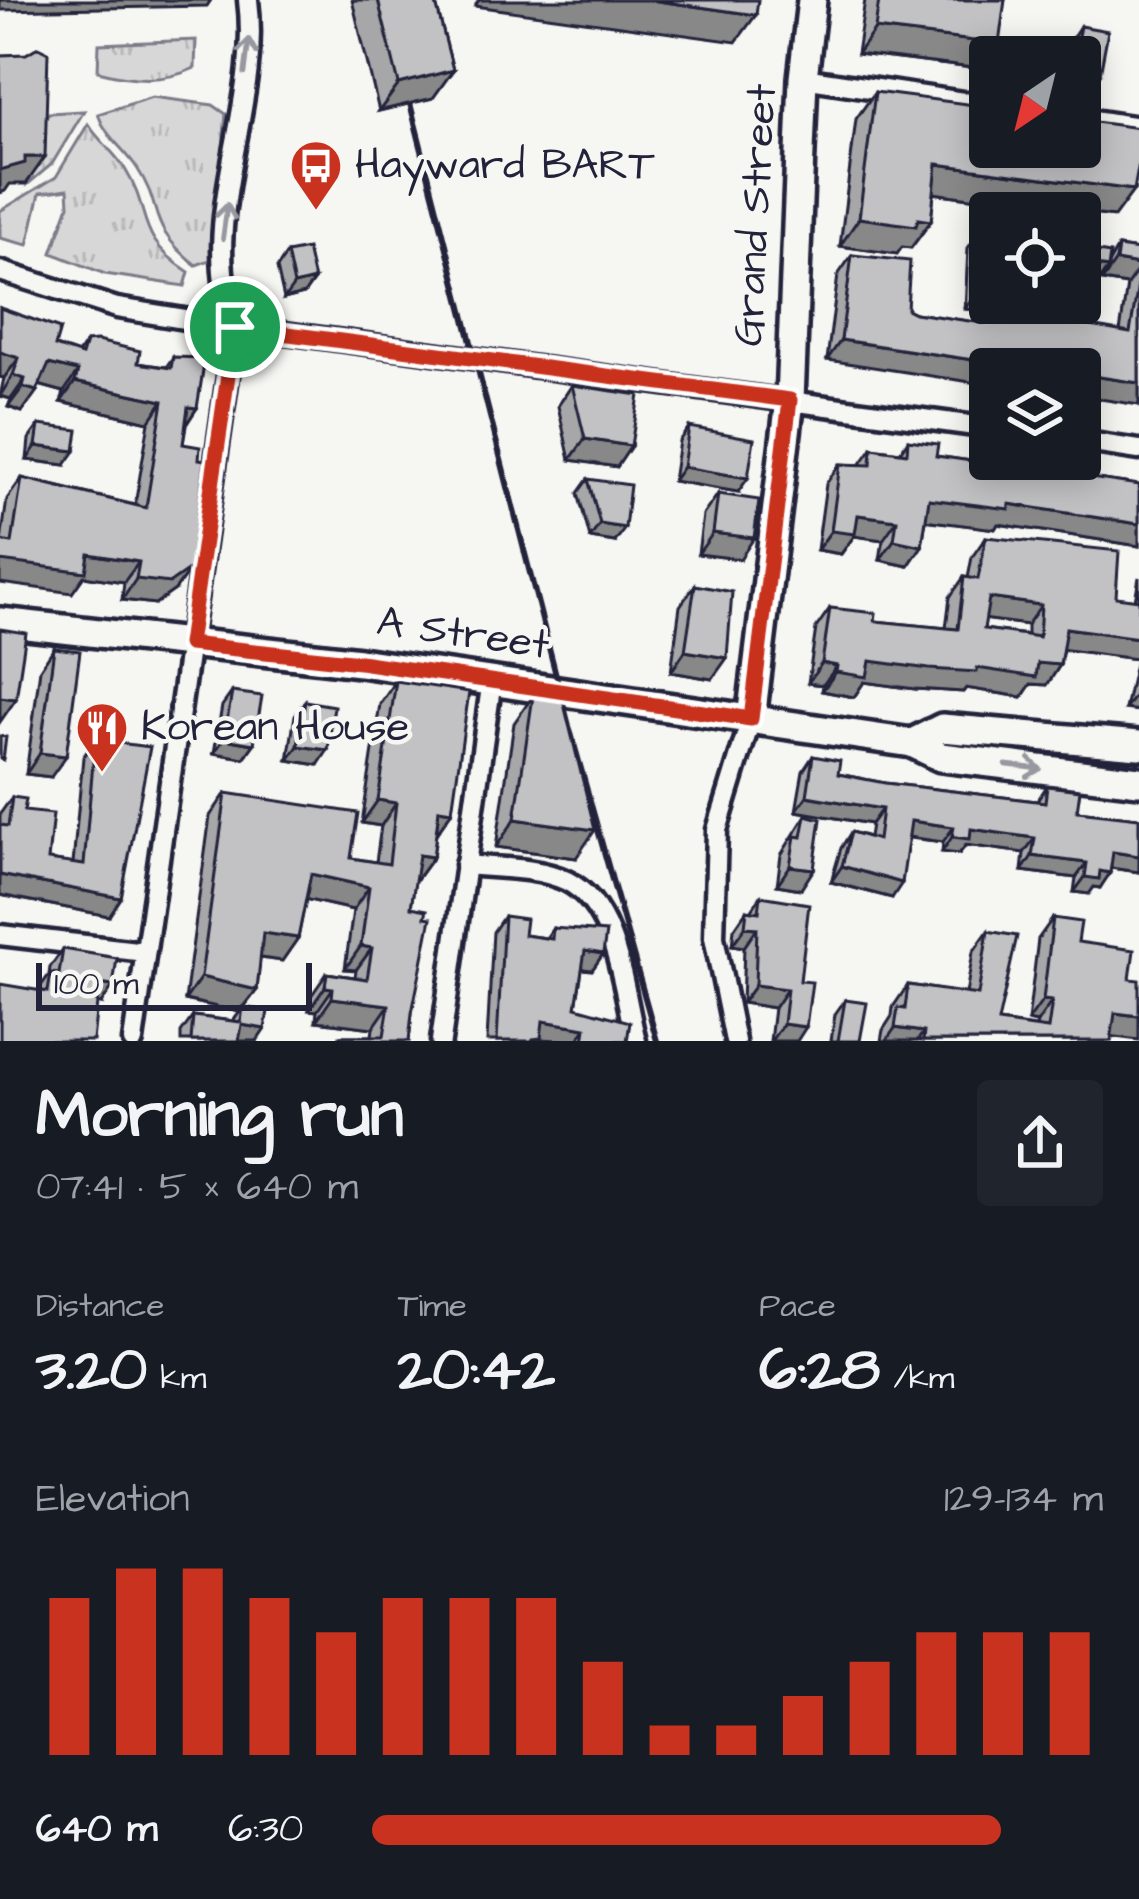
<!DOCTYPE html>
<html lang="en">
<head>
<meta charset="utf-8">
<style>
  :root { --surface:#171b24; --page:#20242c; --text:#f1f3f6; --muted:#9ea1a6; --accent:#c8321e }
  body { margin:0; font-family:"Architects Daughter",sans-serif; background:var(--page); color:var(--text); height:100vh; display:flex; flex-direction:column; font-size:45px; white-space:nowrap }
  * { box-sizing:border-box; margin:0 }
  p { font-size:39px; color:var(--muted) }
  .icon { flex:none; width:66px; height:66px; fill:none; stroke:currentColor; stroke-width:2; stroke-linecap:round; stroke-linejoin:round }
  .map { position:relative; height:1041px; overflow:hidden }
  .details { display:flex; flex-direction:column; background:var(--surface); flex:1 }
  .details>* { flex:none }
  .needle { width:78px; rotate:215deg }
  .fabs { position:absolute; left:969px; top:36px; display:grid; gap:24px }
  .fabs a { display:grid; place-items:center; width:132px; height:132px; border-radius:12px; background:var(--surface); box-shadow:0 6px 30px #0003; font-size:60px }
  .scale { position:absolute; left:36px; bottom:30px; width:276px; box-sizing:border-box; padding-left:12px; border:6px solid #22223b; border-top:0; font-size:33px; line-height:42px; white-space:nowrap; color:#22223b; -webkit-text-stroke:9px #f6f6f2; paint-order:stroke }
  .pin { position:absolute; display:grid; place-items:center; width:102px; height:102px; color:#fff; margin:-51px; border:6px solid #fff; border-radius:50%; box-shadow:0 3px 12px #0007 }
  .round { display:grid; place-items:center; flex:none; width:126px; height:126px; border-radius:12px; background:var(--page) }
  .overview { display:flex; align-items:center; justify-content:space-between; height:204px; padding:0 36px }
  h1 { font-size:66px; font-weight:700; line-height:90px }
  .metrics { display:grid; grid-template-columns:repeat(3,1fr); gap:18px; height:204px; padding:12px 36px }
  .metrics div { display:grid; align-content:center }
  .metrics b { font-size:60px; font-weight:700 }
  .metrics small { font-size:33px; font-weight:400 }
  .metrics p { font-size:33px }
  .chart { height:336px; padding:24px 36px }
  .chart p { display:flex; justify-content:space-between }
  .chart svg { width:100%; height:216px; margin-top:12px; stroke:var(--accent); stroke-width:6 }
  ul { padding:0 36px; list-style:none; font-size:39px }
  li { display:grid; grid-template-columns:192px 144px 1fr; align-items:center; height:90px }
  li i { height:30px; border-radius:15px; background:var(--accent) }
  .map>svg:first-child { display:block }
  .grass { fill:url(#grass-tufts); stroke:#7c7c89; stroke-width:3 }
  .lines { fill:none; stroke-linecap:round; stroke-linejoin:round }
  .street-casing { stroke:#22223b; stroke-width:27 }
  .secondary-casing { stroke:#22223b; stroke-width:36 }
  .street { stroke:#f6f6f2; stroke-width:18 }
  .secondary { stroke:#f6f6f2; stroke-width:27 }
  .rail { stroke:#22223b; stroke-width:6 }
  .wall { fill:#a7a7a9; stroke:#22223b; stroke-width:3; fill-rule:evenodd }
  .shaded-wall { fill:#888889; stroke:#22223b; stroke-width:3 }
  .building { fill:#c2c2c4; stroke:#22223b; stroke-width:3; fill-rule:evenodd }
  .oneway { stroke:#9797a0 }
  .route-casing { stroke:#fff; stroke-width:24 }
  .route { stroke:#c8321e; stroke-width:15 }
  .labels { text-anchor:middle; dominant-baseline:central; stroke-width:9; stroke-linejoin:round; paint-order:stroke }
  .poi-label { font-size:42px; fill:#22223b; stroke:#f6f6f2; text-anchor:start }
  .street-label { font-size:42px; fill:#22223b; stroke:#f6f6f2 }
</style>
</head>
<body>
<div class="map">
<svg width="1139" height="1041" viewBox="0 0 1139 1041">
  <defs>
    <pattern id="grass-tufts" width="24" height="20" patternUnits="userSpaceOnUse" patternTransform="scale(3)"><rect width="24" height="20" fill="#d7d7d7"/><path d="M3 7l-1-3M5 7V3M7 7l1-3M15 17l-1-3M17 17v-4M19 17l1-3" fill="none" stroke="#b8b8b9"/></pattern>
  </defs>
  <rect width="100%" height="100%" fill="#f6f6f2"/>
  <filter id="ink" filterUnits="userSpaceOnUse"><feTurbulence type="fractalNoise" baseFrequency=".00833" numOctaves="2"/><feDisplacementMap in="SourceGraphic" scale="24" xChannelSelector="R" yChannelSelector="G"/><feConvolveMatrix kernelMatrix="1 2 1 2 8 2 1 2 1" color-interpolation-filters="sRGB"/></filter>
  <g filter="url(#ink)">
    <g class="grass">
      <path d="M196 40 195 68C163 83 132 80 98 71L99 44Z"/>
      <path d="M152 97 213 105 226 114 213 259 196 265C144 224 165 210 137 168 124 148 106 138 98 114Z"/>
      <polygon points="84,111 52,164 28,184 34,155 46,133 41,124 49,113"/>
      <path d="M88 124C99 141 115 153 125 169 153 214 133 236 189 272L185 286 105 274 52 253 69 205 68 189 40 193 28 245 0 238V211L56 177Z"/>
    </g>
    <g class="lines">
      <g class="street-casing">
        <g id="street">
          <polyline points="803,78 990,106"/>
          <polyline points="1080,118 1139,127"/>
          <polyline points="0,271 117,308 203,322 990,428"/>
          <polyline points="1080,441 1139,450"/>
          <path d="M465 865C496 868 538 867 567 881 618 907 623 991 636 1041"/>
          <polyline points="0,935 145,952"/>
          <path d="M133 1041 235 327C195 221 262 108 248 0"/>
          <polyline points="441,1041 492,680"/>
          <polyline points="735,1041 714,937 717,830 751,719"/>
        </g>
      </g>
      <g class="secondary-casing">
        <g id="secondary">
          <polyline points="0,622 360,662 912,743 941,757 1139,781"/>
          <polyline points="751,719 790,400 803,78 812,0"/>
          <polyline points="912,743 942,728 1139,745"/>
        </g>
      </g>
      <use href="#street" class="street"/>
      <use href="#secondary" class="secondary"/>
      <polyline class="rail" points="402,72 569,726 657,1041"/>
    </g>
    <g class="wall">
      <polygon points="352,0 435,0 453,70 433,98 379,111"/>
      <polygon points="865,0 1005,0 981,69 857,54"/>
      <polygon points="1080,26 1100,74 1090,88 1080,86 1080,57 1067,57 1070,41"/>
      <polygon points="875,92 1114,217 934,193 931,221 911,248 902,247 897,254 840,246 856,119"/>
      <polygon points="982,228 1068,322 1120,332 1127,285 1102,281 1103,274 1098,282 1118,247 1139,250 1139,405 1080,369 990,369 827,360 838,275 852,255 907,309 915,313 973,322 975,310 965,309 968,248"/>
      <polygon points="287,253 314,280 304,294 284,299 277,268"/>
      <polygon points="0,308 55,346 78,354 86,342 138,363 166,367 173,357 197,408 186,425 183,444 190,569 175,590 155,604 122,600 124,582 84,576 72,593 1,542 7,499 22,478 135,505 149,422 61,402 64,392 39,385 22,412 8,407 11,399 0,396 4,378 0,377"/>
      <polygon points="572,385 631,446 617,467 570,460 558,406"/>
      <polygon points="39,425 65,465 27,460 29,439"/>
      <polygon points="689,427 738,492 673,481 679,441"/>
      <polygon points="908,440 936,456 1139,485 1139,546 998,524 995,529 926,520 922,546 908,566 880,560 883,540 854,536 841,554 817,550 826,484 840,464 860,465 872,448 900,452"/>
      <polygon points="588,479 615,542 590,538 578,493"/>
      <polygon points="718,494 740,559 698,554 703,515"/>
      <path d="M986 537 1116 597 1135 600 1139 577V711L1125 709 1136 659 1063 649 1060 665 1047 685 1031 684 1022 697 966 688 963 692 915 689 864 682 854 697 822 691 823 685 808 683 816 628 830 608 875 621 946 628 950 597 964 577 968 578 972 557ZM985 619 1027 625V635L984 629Z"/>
      <polygon points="695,585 712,679 671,672 680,606"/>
      <polygon points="54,648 51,777 26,774 40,669"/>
      <polygon points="396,681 452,811 436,834 433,857 417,879 415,879 411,907 412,1013 409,1041 337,1041 340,1036 372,1036 373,1028 316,1021 317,1011 309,1010 311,996 327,973 355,977 356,970 345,969 353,910 306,899 298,938 282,961 260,958 257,990 244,1007 257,1041 181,1041 181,1033 193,1016 233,1021 240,1012 185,1000 210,816 226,793 351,858 376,862 381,826 362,823 380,704"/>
      <polygon points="232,692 254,744 244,758 214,753 222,706"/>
      <polygon points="533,696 576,858 496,847 514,723"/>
      <polygon points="305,701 318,765 288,760 295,715"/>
      <polygon points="95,740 109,916 0,895 0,814 12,797 24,811 48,860 73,864 83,757"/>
      <polygon points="813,756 838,774 885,783 1037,801 1047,786 1077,811 1139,818 1139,872 1111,868 1100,888 1094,887 1089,894 1074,892 1076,878 1022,871 1024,853 966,845 959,854 942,852 943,842 909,838 892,898 831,882 841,848 851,832 869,837 871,824 796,811 803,771"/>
      <polygon points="806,815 801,889 777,885 781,855"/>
      <polygon points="761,896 800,981 797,1041 770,1041 774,1008 742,1003 744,947 732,945 734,929 747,910 751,911"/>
      <polygon points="504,916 524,935 546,938 553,928 603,954 592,970 582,969 576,1007 627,1041 555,1041 541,1039 539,1041 487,1041 493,932"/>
      <polygon points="1053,918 1078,942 1112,1036 1111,1041 881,1041 883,1030 892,1016 893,1007 908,985 966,994 973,952 988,931 998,1022 1036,1027 1037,1023 1028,1021 1038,939"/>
      <polygon points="63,949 101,1004 38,990 49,975 50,967"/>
      <polygon points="845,1000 860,1041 831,1041 835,1014"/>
    </g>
    <g class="shaded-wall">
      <polygon points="0,0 211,0 207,6 0,10"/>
      <polygon points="479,0 651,0 756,15 736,42 475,6"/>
      <polygon points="875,29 999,44 981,69 857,54"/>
      <polygon points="453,70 433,98 379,111 399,84"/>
      <polygon points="1080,70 1100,74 1090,88 1080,86"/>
      <polygon points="25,157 45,157 26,184 10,184 5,191 0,193 0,170"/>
      <polygon points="937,164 1134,190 1114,217 918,191"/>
      <polygon points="859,218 918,219 931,221 911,248 902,247 897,254 840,246"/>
      <polygon points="1116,261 1139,265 1139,268 1127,285 1102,281"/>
      <polygon points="1080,263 1108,268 1098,282 1080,279"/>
      <polygon points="314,280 304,294 284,299 294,285"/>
      <polygon points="979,289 989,290 975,310 965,309"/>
      <polygon points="841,340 1019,367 1017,369 990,369 990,385 827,360"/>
      <polygon points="0,352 19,358 4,378 0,377"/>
      <polygon points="49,364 78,371 64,392 35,384"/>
      <polygon points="1080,374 1139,383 1139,405 1080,396"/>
      <polygon points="13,375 25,379 11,399 0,396"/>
      <polygon points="75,382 163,401 149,422 61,402"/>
      <polygon points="23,387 37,391 22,412 8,407"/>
      <polygon points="188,407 197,408 183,429"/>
      <polygon points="585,439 631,446 617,467 570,460"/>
      <polygon points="36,446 75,451 65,465 27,460"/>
      <polygon points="683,467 748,478 738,492 673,481"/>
      <polygon points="929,499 1009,504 1139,524 1139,546 998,524 995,529 915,519"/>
      <polygon points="858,515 897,520 883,540 854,536 841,554 817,550 831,531"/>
      <polygon points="600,524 625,528 615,542 590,538"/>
      <polygon points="713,533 754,538 740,559 698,554"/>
      <polygon points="894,540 922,546 908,566 880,560"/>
      <polygon points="89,554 139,562 124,582 84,576 72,593 0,583 0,561"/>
      <polygon points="190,569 175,590 155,604 122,600 136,579"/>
      <polygon points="989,598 1041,605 1027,625 975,618"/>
      <polygon points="1066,628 1139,638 1139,655 1136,659 1052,648"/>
      <polygon points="685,651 727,658 712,679 671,672"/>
      <polygon points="870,661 977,668 1038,663 1060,665 1047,685 1031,684 1022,697 966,688 963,692 915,689 864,682 854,697 822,691 836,672"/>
      <polygon points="822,663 837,666 823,685 808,683"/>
      <polygon points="1139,690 1139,711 1125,709"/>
      <polygon points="0,697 16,699 0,722"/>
      <polygon points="224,739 254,744 244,758 214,753"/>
      <polygon points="298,746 328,750 318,765 288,760"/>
      <polygon points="40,753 66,756 51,777 26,774"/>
      <polygon points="807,796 882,809 871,824 796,811"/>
      <polygon points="378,800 396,803 381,826 362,823"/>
      <polygon points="439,809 452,811 436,834"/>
      <polygon points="515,819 595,830 576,858 496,847"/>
      <polygon points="911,821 954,827 943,842 901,836"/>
      <polygon points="971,829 1035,838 1024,853 966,845 959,854 942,852 952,837"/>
      <polygon points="1113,852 1139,856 1139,872 1103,867"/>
      <polygon points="419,855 433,857 417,879 403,877"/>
      <polygon points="1032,856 1087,863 1076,878 1022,871"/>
      <polygon points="790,866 814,869 801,889 777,885"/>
      <polygon points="842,866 902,883 892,898 831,882"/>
      <polygon points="1100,871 1110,873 1100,888 1094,887 1089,894 1074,892 1085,877"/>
      <polygon points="311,874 369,887 353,910 295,897"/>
      <polygon points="0,875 121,898 109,916 0,895"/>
      <polygon points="745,927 757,928 744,947 732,945"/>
      <polygon points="263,933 298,938 282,961 247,956"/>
      <polygon points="361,946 372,948 356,970 345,969"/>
      <polygon points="585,951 603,954 592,970 574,968"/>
      <polygon points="201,977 257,990 240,1012 185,1000"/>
      <polygon points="99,984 113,986 101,1004 86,1002"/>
      <polygon points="755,985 787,989 774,1008 742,1003"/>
      <polygon points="325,987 333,988 317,1011 309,1010"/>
      <polygon points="332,998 389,1005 373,1028 316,1021"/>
      <polygon points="1043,1000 1052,1001 1037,1023 1028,1021"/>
      <polygon points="1115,1013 1139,1016 1139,1040 1100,1035"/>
      <polygon points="543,1021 586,1028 577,1041 541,1039 539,1041 531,1041"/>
      <polygon points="783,1024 806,1027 797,1041 771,1041"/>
      <polygon points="242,1025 265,1029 257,1041 230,1041"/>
      <polygon points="895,1028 924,1032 917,1041 886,1041"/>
    </g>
    <g class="building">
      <polygon points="378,0 435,0 453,70 399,84"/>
      <polygon points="651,0 758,0 756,15"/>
      <polygon points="879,0 1005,0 999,44 875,29"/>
      <polygon points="1080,26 1108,31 1100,74 1080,70 1080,57 1074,57"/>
      <polygon points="38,47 48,52 45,157 25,157 25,163 0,170 0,55 26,54"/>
      <polygon points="875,92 990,107 990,147 1080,147 1080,120 1139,128 1139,163 1134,190 937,164 931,221 918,219 916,226 859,218"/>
      <polygon points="982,228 990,230 990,303 1070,303 1068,322 1130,333 1139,279 1139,383 1080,374 1080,369 1018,369 1019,367 841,340 852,255 910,261 907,309 915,313 983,323 989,290 979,289"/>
      <polygon points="1118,247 1139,250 1139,265 1116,261"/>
      <polygon points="307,249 314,280 294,285 287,253"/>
      <polygon points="1080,249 1110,254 1108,268 1080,263"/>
      <polygon points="0,308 60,329 55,346 82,355 86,342 97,341 140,351 138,363 171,368 173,357 205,358 197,408 188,407 183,444 200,447 199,459 205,460 190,569 170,583 136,579 139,562 89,554 86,572 0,561 0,541 12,543 22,478 146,508 163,401 75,382 78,371 49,364 37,391 23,387 25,379 13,375 19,358 0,352"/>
      <polygon points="572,385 639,395 631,446 585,439"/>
      <polygon points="39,425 78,430 75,451 36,446"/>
      <polygon points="689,427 754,439 748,478 683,467"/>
      <polygon points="908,440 938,444 936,456 1139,485 1139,524 1009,504 1009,509 929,499 922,546 894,540 897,520 858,515 855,534 831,531 840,464 871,465 872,448 907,453"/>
      <polygon points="588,479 630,485 625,528 600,524"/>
      <polygon points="718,494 759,500 754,538 713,533"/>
      <path d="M986 537 1119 551 1116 597 1139 600V638L1066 628 1060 665 1038 663 1036 677 977 668V672L929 669 870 661 867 677 836 672 837 666 822 663 830 608 876 613 875 621 958 629 964 577 978 579ZM989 598 1041 605 1039 637 984 629Z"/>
      <polygon points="695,585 732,592 727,658 685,651"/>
      <polygon points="0,629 26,633 16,699 0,697"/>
      <polygon points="54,648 80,651 66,756 40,753"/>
      <polygon points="396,681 469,692 452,811 439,809 433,857 419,855 411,907 427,910 425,917 431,918 412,1013 409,1041 340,1041 340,1036 384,1036 389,1005 332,998 333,988 325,987 327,973 367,979 372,948 361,946 369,887 311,874 298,938 263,933 257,990 201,977 226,793 358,813 351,858 389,864 396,803 378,800"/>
      <polygon points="232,692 262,696 254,744 224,739"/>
      <polygon points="533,696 563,700 595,830 515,819"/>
      <polygon points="305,701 334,706 328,750 298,746"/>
      <polygon points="0,736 6,737 3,760 0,759"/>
      <polygon points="95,740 150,747 121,898 0,875 0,825 8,826 12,797 26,799 24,811 53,814 48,860 84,865"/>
      <polygon points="813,756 840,761 838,774 885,783 1045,802 1047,786 1080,790 1077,811 1139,818 1139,856 1113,852 1110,873 1100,871 1099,879 1085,877 1087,863 1032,856 1035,838 971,829 970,839 952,837 954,827 911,821 902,883 842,866 851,832 878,840 882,809 807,796"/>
      <polygon points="806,815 821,819 814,869 790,866 795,836 802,837"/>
      <polygon points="761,896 809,904 800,981 812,982 806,1027 783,1024 787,989 755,985 757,928 745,927 747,910 759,912"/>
      <polygon points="504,916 526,919 524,935 552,939 553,928 606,932 603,954 585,951 576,1007 630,1022 627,1041 584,1041 586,1028 543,1021 541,1038 533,1039 532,1041 497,1041"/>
      <polygon points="1053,918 1081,922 1078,942 1134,950 1130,979 1139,980 1139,1016 1115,1013 1111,1041 923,1041 924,1032 895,1028 898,1008 905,1009 908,985 978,995 988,931 1017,936 998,1022 1048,1029 1052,1001 1043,1000"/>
      <polygon points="63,949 117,958 113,986 99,984 93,1041 0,1041 0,984 48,992 51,973 59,974"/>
      <polygon points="845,1000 867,1003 860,1041 838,1041"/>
      <polygon points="243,1007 268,1011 265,1029 242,1025 239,1041 191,1041 193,1016 241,1022"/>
    </g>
    <defs><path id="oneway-shaft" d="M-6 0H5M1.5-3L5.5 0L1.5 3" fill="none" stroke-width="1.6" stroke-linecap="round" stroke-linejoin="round" transform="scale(3)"/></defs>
    <g class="oneway">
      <use href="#oneway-shaft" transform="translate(247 56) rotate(-83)"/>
      <use href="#oneway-shaft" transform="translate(225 221) rotate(-82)"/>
      <use href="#oneway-shaft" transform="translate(1024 767) rotate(7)"/>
    </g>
  </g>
  <g class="lines" filter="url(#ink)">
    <g class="route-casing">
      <polygon id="route" points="235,327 790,400 751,719 360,662 189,644"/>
    </g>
    <use href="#route" class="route"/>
  </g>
  <defs>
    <g id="bus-pin" transform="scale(2.7)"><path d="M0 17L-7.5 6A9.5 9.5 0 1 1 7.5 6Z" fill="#c8321e" stroke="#f6f6f2"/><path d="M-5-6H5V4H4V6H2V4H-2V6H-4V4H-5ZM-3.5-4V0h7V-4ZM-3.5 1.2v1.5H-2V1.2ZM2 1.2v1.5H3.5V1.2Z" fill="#fff"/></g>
    <g id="restaurant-pin" transform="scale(2.7)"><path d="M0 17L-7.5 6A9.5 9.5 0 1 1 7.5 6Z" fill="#c8321e" stroke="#f6f6f2"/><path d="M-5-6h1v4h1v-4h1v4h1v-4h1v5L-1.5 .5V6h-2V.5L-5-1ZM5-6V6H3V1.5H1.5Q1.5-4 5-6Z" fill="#fff"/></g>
  </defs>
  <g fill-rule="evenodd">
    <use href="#bus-pin" x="316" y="166"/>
    <use href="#restaurant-pin" x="102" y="728"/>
  </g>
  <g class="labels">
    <g class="poi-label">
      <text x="355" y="166">Hayward BART</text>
      <text x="141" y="728">Korean House</text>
    </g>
    <g class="street-label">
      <text transform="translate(756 215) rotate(-87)">Grand Street</text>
      <text transform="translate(463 634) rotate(8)">A Street</text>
    </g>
  </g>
</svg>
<div class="fabs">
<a><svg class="needle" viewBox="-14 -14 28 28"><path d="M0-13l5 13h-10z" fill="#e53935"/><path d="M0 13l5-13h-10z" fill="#9ea1a6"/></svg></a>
<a><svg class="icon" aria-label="locate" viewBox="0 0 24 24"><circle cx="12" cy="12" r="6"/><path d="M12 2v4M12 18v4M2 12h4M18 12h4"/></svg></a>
<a><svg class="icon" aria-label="layers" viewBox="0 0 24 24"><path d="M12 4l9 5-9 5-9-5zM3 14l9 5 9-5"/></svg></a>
</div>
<div class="scale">100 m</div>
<div class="pin" style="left:235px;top:327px;background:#1e9e55"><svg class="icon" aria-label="arrive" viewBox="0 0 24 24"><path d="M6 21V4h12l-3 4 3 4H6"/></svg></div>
</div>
<section class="details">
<div class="overview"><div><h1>Morning run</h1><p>07:41 · 5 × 640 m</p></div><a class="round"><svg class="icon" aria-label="share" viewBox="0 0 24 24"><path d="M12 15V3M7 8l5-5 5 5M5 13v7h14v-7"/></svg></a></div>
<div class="metrics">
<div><p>Distance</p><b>3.20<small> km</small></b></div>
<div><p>Time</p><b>20:42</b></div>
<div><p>Pace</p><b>6:28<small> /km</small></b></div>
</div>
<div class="chart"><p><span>Elevation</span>129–134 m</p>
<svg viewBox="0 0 160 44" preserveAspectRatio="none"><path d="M5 44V12M15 44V6M25 44V6M35 44V12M45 44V19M55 44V12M65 44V12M75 44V12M85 44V25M95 44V38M105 44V38M115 44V32M125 44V25M135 44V19M145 44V19M155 44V19"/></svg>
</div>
<ul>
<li><b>640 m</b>6:30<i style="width:86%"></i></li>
</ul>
</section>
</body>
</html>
